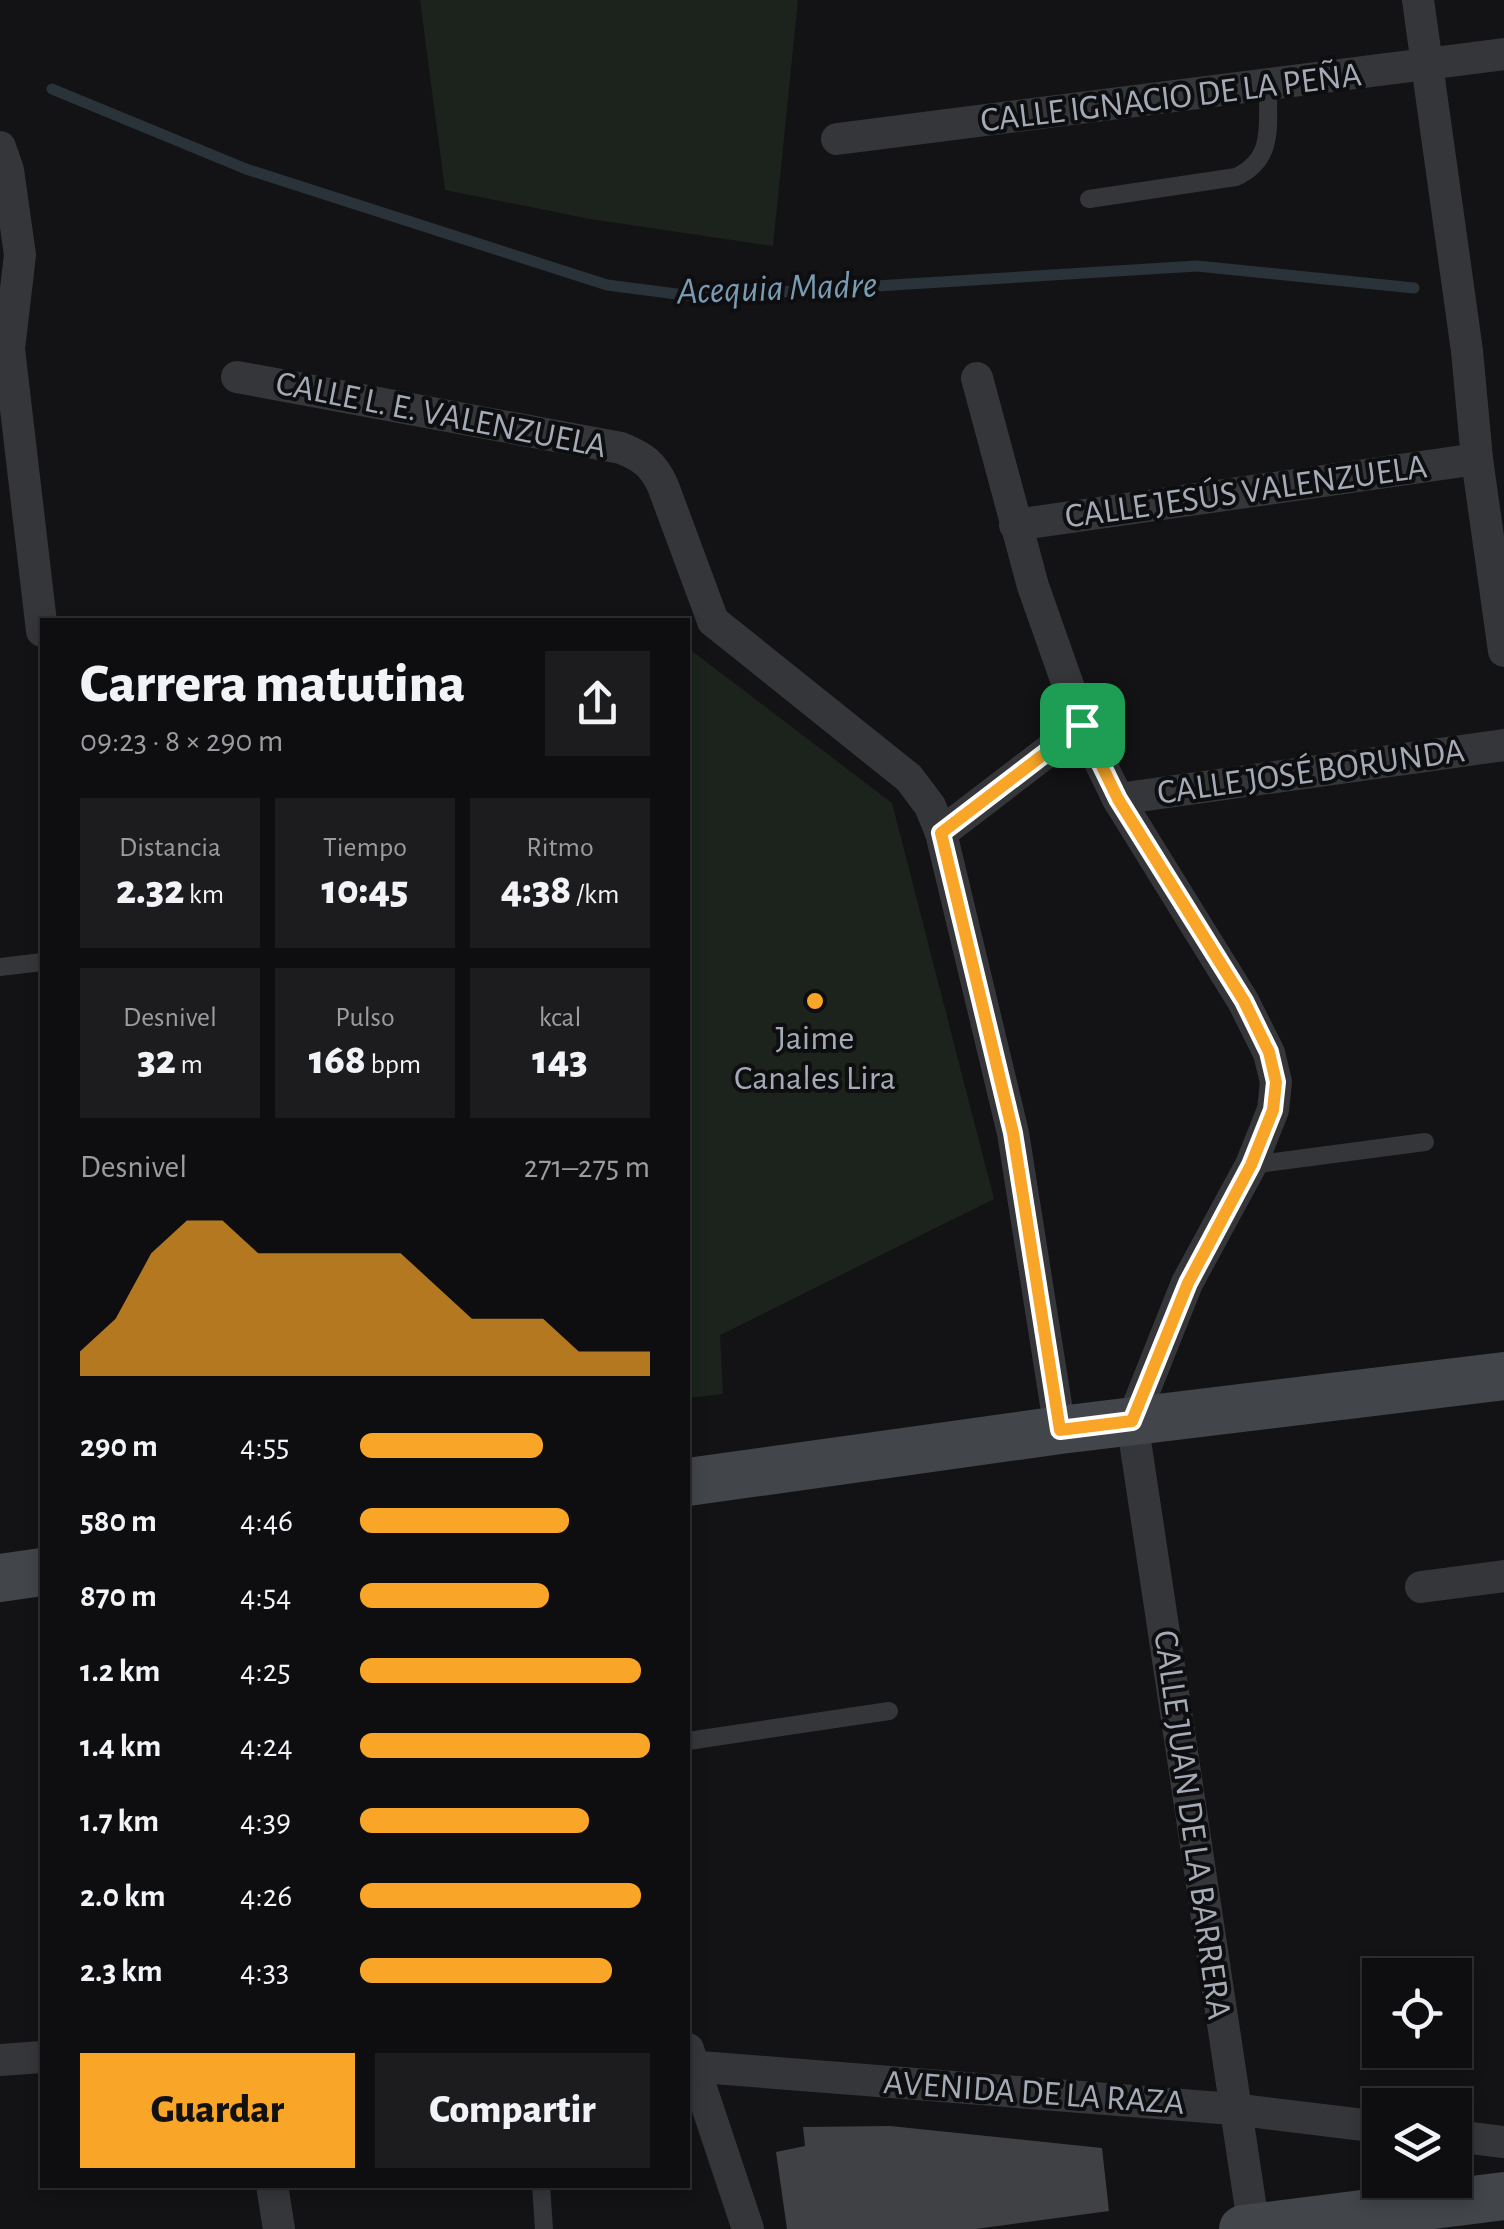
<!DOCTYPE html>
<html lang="es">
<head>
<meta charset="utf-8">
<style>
  :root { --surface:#0e0e10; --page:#1c1c1e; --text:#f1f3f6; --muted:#9b9c9f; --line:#2e2e30; --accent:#f9a528 }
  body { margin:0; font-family:"Alegreya Sans",sans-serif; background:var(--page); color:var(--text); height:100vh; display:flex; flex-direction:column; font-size:38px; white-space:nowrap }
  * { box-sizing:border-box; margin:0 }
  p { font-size:32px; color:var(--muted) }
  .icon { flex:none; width:55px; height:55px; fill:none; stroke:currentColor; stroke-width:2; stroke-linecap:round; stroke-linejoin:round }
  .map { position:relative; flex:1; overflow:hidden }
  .side { position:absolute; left:40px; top:618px; width:650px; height:1570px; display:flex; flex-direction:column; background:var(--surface); border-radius:0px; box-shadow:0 5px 15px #0003,0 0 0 2px var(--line) }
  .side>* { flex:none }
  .controls { position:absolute; left:1362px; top:1958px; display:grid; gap:20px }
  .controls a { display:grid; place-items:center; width:110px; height:110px; border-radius:0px; background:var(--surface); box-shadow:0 5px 15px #0003,0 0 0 2px var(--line); font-size:50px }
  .pin { position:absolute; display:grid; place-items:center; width:85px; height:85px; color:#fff; margin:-42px; border-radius:20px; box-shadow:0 5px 15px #0006 }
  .round { display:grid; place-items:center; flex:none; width:105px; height:105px; border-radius:0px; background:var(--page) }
  .overview { display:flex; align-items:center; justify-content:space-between; height:170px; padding:0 40px }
  h1 { font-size:55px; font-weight:800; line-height:75px }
  .figures { display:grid; grid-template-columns:repeat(3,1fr); gap:15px; height:170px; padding:10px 40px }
  .figures div { display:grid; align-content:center; border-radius:0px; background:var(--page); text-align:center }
  .figures b { font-size:42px; font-weight:800 }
  .figures small { font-size:28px; font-weight:400 }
  .figures p { font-size:28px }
  .chart { height:280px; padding:20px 40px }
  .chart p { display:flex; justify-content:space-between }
  .chart svg { width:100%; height:180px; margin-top:10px; fill:var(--accent); opacity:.7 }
  .cta { display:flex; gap:20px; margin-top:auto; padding:20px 40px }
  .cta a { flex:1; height:115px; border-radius:0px; background:var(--accent); color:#111; font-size:40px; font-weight:800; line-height:115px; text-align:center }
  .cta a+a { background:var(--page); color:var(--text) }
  ul { padding:0 40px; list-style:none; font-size:32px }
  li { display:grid; grid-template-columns:160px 120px 1fr; align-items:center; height:75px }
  li i { height:25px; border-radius:12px; background:var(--accent) }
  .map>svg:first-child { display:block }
  .green { fill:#1b231c }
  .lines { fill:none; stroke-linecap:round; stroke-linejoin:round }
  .stream { stroke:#293339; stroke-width:11 }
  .building { fill:#3f4145 }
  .service { stroke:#34363a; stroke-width:18 }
  .minor { stroke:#34363a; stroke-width:32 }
  .secondary { stroke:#42454a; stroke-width:48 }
  .route-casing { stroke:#fff; stroke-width:20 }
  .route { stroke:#f9a528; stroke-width:12 }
  .poi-dot { fill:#f9a528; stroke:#0e0e10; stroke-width:4 }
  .labels { text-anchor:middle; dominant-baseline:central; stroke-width:8; stroke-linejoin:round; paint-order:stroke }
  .street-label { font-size:35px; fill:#a4abb6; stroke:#0e0e10 }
  .poi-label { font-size:35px; fill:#a4abb6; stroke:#0e0e10 }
  .water-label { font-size:38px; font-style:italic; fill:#7a9cb3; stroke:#0e0e10 }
</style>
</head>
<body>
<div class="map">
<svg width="1504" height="2229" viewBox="0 0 1504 2229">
  <rect width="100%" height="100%" fill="#131315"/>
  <g class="green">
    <polygon points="420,0 798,0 773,246 590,219 445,190"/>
    <polygon points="688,648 892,803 994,1199 720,1335 723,1394 688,1398"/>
  </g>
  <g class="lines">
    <polyline class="stream" points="52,89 246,169 607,285 700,297 1197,266 1414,288"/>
  </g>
  <polygon class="building" points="890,2126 1102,2148 1109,2211 976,2229 787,2229 776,2152 805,2146 803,2127"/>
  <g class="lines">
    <g class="service">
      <path d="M1089 199 1236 177C1276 159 1267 123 1268 86"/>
      <polyline points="0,967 42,962"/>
      <polyline points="1251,1165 1425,1142"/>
      <polyline points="688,1741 889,1711"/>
      <polyline points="541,2185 544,2229"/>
    </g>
    <g class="minor">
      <polyline points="1418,0 1467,351 1477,459 1504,651"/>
      <polyline points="837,139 1504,54"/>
      <polyline points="0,147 8,170 20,255 9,349 42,631"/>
      <path d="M237 377 621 448C643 457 653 464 663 486L713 621"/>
      <polyline points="977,378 1033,586 1082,725 1118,799 1243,1001 1269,1053 1276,1082 1273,1110 1251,1165 1187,1283 1132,1421 1254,2229"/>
      <polyline points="1015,525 1477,459"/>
      <polyline points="713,621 909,778 930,806 941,833 1013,1133 1060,1430"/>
      <polyline points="1118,799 1504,745"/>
      <polyline points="941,833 1082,725"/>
      <polyline points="1421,1587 1504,1576"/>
      <polyline points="688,2049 748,2229"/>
      <polyline points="0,2060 42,2057"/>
      <polyline points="688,2066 1233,2109 1380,2127"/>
      <polyline points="1455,2136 1504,2142"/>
      <polyline points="272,2185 279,2229"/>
    </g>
    <g class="secondary">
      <polyline points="688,1482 1060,1430 1504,1376"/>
      <polyline points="0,1578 42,1572"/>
      <polyline points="1243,2229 1504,2196"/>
    </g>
  </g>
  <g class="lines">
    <g class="route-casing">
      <polygon id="route" points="1082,725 1118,799 1244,1001 1269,1052 1276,1082 1273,1110 1251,1165 1188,1283 1132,1421 1060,1430 1013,1133 941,833"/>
    </g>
    <use href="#route" class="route"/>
  </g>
  <circle class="poi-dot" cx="815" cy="1001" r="10"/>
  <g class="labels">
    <g class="street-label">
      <text transform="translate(1171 98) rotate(-7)">CALLE IGNACIO DE LA PEÑA</text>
      <text transform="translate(441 415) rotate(11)">CALLE L. E. VALENZUELA</text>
      <text transform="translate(1246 492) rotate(-8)">CALLE JESÚS VALENZUELA</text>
      <text transform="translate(1311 772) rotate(-8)">CALLE JOSÉ BORUNDA</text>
      <text transform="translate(1192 1825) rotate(82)">CALLE JUAN DE LA BARRERA</text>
      <text transform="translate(1034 2093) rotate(4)">AVENIDA DE LA RAZA</text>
    </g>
    <g class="poi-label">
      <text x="815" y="1038">Jaime<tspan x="815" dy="40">Canales Lira</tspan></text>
    </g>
    <g class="water-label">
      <text transform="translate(777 289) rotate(-2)">Acequia Madre</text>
    </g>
  </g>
</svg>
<div class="controls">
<a><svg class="icon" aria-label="locate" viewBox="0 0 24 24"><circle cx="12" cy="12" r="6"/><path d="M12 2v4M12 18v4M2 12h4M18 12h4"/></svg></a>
<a><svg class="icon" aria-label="layers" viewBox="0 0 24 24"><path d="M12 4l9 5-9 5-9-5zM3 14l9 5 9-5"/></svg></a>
</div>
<div class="pin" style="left:1082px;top:725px;background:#1e9e55"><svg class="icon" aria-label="arrive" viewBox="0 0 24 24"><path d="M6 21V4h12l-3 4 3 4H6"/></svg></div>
<section class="side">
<div class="overview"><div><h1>Carrera matutina</h1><p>09:23 · 8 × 290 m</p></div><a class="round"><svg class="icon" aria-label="share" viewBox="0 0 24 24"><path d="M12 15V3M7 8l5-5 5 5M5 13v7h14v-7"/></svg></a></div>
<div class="figures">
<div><p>Distancia</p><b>2.32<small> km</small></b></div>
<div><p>Tiempo</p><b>10:45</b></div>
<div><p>Ritmo</p><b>4:38<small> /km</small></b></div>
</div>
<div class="figures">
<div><p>Desnivel</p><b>32<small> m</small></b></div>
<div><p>Pulso</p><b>168<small> bpm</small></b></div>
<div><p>kcal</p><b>143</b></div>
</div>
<div class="chart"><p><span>Desnivel</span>271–275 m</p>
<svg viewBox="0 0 160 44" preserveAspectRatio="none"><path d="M0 44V38L10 30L20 14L30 6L40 6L50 14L60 14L70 14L80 14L90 14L100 22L110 30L120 30L130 30L140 38L150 38L160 38V44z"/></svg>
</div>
<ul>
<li><b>290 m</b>4:55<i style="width:63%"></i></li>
<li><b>580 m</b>4:46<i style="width:72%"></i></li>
<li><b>870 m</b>4:54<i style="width:65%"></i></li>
<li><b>1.2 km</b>4:25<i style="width:97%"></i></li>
<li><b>1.4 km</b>4:24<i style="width:100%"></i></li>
<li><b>1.7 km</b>4:39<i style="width:79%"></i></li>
<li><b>2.0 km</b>4:26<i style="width:97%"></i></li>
<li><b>2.3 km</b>4:33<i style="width:87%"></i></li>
</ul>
<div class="cta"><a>Guardar</a><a>Compartir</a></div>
</section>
</div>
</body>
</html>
